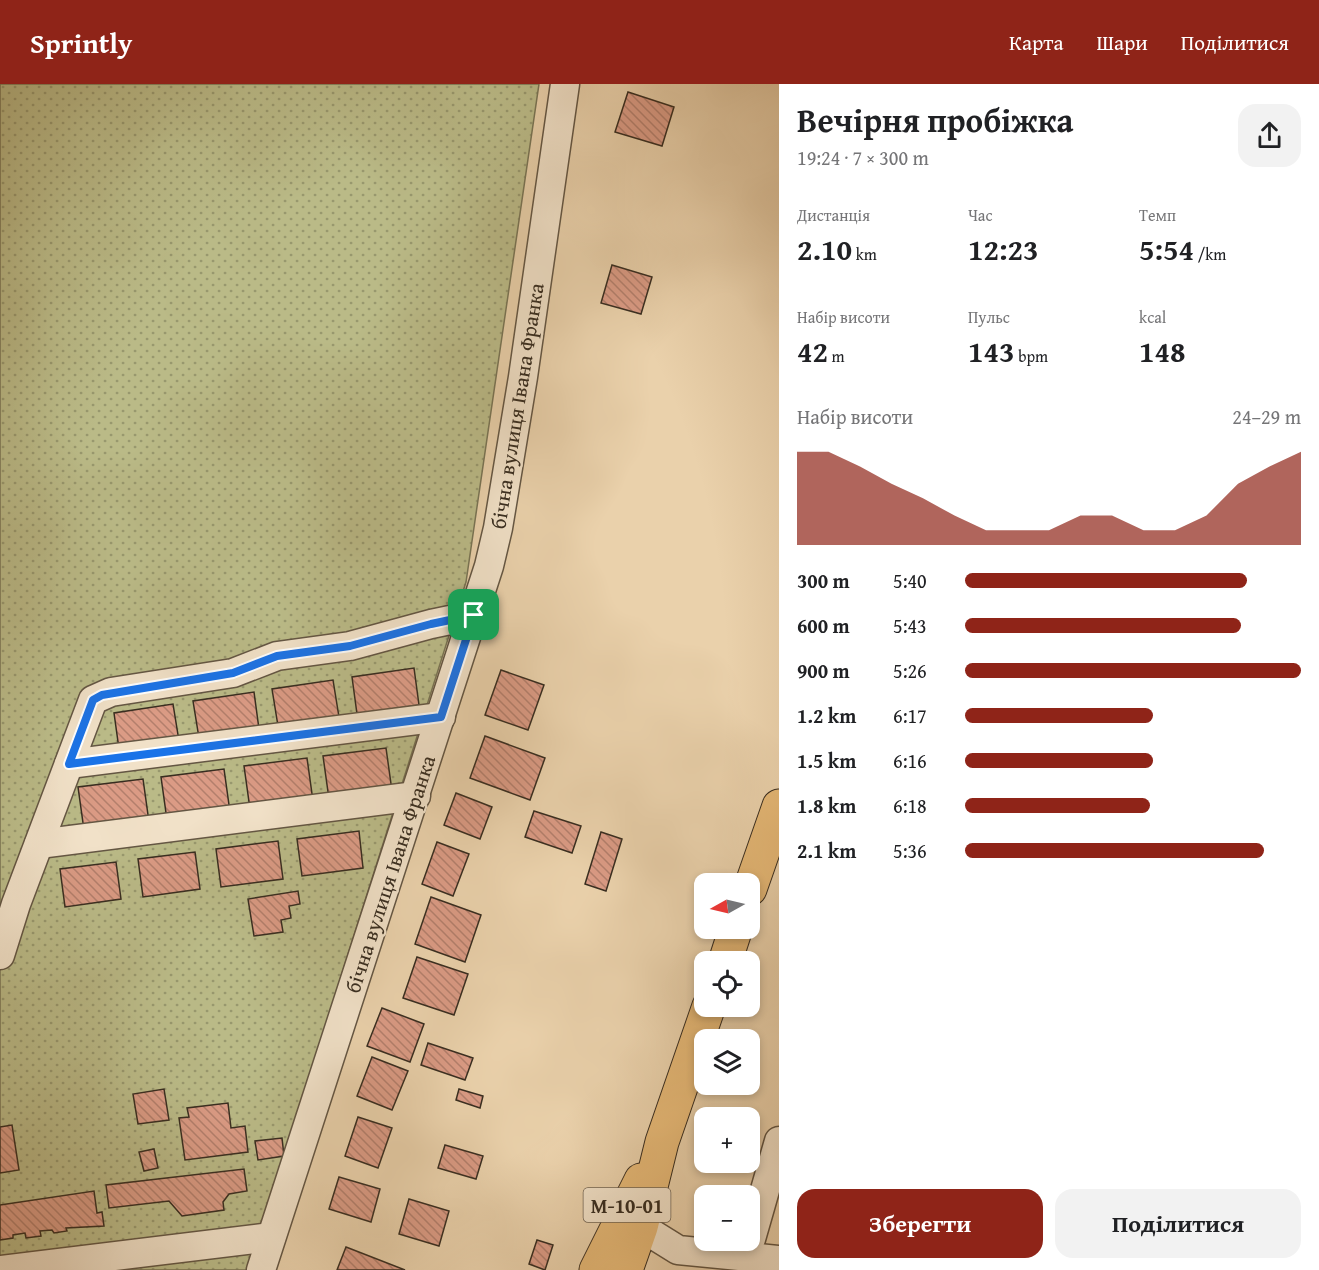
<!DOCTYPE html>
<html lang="uk">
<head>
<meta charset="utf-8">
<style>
  :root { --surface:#fff; --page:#f2f2f2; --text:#202124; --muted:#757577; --accent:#8f2418 }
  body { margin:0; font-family:"Gentium Book Plus",serif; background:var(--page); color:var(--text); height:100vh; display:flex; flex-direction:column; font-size:22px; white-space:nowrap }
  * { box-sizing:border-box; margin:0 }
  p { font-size:20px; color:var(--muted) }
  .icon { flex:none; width:33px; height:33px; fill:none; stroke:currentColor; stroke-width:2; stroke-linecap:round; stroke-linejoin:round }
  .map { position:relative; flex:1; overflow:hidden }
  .side { display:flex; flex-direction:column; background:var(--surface); width:540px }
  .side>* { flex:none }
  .needle { width:39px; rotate:262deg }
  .buttons { position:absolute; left:694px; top:789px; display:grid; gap:12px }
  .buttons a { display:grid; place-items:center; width:66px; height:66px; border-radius:12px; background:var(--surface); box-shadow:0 3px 9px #0003; font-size:30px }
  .pin { position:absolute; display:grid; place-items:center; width:51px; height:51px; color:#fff; margin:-26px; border-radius:12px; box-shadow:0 3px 9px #0006 }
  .round { display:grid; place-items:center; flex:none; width:63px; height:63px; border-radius:18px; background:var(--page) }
  .headline { display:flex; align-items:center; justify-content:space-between; height:102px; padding:0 18px }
  h1 { font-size:33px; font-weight:600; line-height:45px }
  .metrics { display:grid; grid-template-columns:repeat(3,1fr); gap:9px; height:102px; padding:6px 18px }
  .metrics div { display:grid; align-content:center }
  .metrics b { font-size:30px; font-weight:600 }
  .metrics small { font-size:16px; font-weight:400 }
  .metrics p { font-size:16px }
  .chart { height:168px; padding:12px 18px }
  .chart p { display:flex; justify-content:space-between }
  .chart svg { width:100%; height:108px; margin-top:6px; fill:var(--accent); opacity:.7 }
  .cta { display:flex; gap:12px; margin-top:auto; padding:12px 18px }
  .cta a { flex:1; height:69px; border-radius:18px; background:var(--accent); color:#fff; font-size:24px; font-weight:600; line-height:69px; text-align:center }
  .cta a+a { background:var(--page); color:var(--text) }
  ul { padding:0 18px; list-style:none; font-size:20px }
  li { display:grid; grid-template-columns:96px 72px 1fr; align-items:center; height:45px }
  li i { height:15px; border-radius:8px; background:var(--accent) }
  header { display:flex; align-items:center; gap:36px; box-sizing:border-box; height:84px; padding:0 30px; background:var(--accent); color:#fff }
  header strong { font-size:28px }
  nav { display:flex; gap:33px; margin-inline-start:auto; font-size:21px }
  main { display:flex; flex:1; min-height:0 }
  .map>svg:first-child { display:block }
  .garden { fill:url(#garden-dots); stroke:#797454; stroke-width:1.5 }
  .building { fill:url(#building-back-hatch); stroke:#382d20; stroke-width:1.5 }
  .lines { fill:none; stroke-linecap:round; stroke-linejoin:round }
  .minor-casing { stroke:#645643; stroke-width:31 }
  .highway-casing { stroke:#382d20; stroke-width:35 }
  .minor { stroke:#f1e1c8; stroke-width:28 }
  .highway { stroke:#e5b876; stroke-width:33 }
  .route-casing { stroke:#fff; stroke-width:12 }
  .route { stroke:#1a73e8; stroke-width:8 }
  .labels { text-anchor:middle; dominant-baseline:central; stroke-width:4.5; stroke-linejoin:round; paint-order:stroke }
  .shield { fill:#f1e1c8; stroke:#706352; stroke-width:1.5 }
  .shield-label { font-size:20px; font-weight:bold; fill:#382d20 }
  .street-label { font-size:21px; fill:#382d20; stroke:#f1e1c8 }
</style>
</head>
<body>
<header>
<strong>Sprintly</strong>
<nav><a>Карта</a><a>Шари</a><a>Поділитися</a></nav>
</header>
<main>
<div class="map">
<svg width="779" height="1186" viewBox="0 0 779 1186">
  <defs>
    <pattern id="garden-dots" width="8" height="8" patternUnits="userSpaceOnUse" patternTransform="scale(1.5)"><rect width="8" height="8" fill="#baba87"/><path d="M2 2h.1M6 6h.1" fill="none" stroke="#98986e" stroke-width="1.8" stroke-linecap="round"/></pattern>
    <pattern id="building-back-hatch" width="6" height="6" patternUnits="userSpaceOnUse" patternTransform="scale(1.5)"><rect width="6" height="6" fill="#db9b85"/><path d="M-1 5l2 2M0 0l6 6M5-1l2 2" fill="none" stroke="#b37f6c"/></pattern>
  </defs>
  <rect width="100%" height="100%" fill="#ead1ab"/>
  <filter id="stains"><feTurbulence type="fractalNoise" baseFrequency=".00333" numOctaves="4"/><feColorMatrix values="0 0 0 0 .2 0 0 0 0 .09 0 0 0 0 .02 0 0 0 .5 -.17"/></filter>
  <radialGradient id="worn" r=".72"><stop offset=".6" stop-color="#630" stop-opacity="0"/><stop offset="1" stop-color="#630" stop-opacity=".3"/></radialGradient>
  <polygon class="garden" points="0,0 539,0 466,498 248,1186 0,1186"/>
  <g class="building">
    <polygon points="628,8 674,23 662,62 615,48"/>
    <polygon points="612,181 652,193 641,230 601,219"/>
    <polygon points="414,584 419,621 357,630 352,593"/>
    <polygon points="501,586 544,601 528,646 485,631"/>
    <polygon points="333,596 339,633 278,642 272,605"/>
    <polygon points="254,608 259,645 199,654 193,617"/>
    <polygon points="173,620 179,657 119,665 114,629"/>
    <polygon points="485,652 545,674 530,716 470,694"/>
    <polygon points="386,664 392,707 329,715 323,672"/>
    <polygon points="307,674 313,717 250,725 244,682"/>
    <polygon points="224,685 230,728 167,736 161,693"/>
    <polygon points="143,695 149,738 84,746 78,703"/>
    <polygon points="456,709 492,723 480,755 444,741"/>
    <polygon points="534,727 581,742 572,769 525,753"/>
    <polygon points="359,747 363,784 302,792 297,755"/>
    <polygon points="601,748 622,755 606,807 585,800"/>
    <polygon points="278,757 283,795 221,803 216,765"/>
    <polygon points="437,758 469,770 453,812 422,800"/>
    <polygon points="195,768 200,805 143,813 138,775"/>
    <polygon points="116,778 121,815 65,823 60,785"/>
    <polygon points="298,807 300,820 289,822 291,834 281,836 283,848 254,852 248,815"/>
    <polygon points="431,813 481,831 465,878 415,860"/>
    <polygon points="417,873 468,890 454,931 403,914"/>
    <polygon points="382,924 424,940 410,978 367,962"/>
    <polygon points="428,959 473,974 465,996 421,981"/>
    <polygon points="372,973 408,987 392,1026 357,1012"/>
    <polygon points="164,1005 169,1036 138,1040 133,1010"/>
    <polygon points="459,1005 483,1012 480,1024 456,1016"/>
    <polygon points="228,1019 231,1044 245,1042 248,1068 185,1076 179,1034 189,1033 187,1024"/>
    <polygon points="358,1033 392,1044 378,1084 345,1072"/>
    <polygon points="12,1041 19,1086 0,1089 0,1043"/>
    <polygon points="282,1054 284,1072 258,1076 255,1057"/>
    <polygon points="445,1061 483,1072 476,1095 438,1084"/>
    <polygon points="154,1065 158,1084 144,1087 139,1068"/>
    <polygon points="244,1085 247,1107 229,1110 223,1118 224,1126 182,1132 169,1117 109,1124 106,1101"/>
    <polygon points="339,1093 380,1105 371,1138 329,1125"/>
    <polygon points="94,1107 97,1129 102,1128 104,1142 66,1144 67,1147 54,1149 52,1146 40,1147 41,1152 26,1154 25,1149 13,1151 13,1154 0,1156 0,1121"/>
    <polygon points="409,1115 449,1127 439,1162 399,1150"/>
    <polygon points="537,1156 553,1161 545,1186 529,1180"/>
    <polygon points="346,1163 405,1186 337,1186"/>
  </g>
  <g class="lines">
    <g class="minor-casing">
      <g id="minor">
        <polyline points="69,680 441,633"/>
        <polyline points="39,760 416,712"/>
        <polyline points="0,871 16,820 93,616 111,608 233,589 277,572 350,562 431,540 474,531"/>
        <polyline points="641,1143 678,1166 779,1176"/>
        <polyline points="751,1155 779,1057"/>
        <polyline points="0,1186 271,1153"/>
        <polyline points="261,1186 489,482 498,444 523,293 565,0"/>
      </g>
    </g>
    <g class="highway-casing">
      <g id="highway">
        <polyline points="750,805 779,722"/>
        <polyline points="725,878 736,844"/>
        <polyline points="596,1186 641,1096"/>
        <polyline points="626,1186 641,1143 662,1058 709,922"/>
      </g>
    </g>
    <use href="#minor" class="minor"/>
    <use href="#highway" class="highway"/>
  </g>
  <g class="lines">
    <g class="route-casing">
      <polygon id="route" points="474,531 441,633 69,680 93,616 102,611 233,589 277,572 350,562 431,540"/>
    </g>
    <use href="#route" class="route"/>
  </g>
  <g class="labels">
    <rect class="shield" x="583.5" y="1104" width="87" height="34" rx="4.5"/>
    <g class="shield-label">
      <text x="627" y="1121">М-10-01</text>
    </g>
    <g class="street-label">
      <text transform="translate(517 322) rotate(-81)">бічна вулиця Івана Франка</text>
      <text transform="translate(390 790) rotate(-72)">бічна вулиця Івана Франка</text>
    </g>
  </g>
  <rect width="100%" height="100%" filter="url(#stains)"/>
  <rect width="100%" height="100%" fill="url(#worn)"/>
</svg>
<div class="buttons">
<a><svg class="needle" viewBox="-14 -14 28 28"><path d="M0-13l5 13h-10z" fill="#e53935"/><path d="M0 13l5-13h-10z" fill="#757577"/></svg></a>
<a><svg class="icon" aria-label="locate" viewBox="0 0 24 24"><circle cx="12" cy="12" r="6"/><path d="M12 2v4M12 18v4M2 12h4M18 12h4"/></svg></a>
<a><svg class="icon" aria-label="layers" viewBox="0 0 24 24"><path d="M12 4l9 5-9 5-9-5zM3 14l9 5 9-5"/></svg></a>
<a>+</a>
<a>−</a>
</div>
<div class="pin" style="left:474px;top:531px;background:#1e9e55"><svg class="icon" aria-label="arrive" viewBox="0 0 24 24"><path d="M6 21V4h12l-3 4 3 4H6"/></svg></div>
</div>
<section class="side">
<div class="headline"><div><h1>Вечірня пробіжка</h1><p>19:24 · 7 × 300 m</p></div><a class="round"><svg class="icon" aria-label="share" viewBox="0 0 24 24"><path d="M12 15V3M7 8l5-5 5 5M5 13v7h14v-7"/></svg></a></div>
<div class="metrics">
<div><p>Дистанція</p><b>2.10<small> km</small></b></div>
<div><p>Час</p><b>12:23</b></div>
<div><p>Темп</p><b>5:54<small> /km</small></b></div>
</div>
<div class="metrics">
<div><p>Набір висоти</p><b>42<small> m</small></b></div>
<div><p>Пульс</p><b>143<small> bpm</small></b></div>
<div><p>kcal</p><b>148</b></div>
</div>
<div class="chart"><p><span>Набір висоти</span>24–29 m</p>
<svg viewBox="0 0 160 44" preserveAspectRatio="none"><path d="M0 44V6L10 6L20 12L30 19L40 25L50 32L60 38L70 38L80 38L90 32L100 32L110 38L120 38L130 32L140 19L150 12L160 6V44z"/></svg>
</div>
<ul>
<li><b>300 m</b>5:40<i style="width:84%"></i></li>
<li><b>600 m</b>5:43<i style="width:82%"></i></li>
<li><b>900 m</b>5:26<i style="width:100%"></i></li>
<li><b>1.2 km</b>6:17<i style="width:56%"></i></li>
<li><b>1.5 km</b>6:16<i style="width:56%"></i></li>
<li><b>1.8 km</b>6:18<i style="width:55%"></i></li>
<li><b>2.1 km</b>5:36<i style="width:89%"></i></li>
</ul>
<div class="cta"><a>Зберегти</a><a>Поділитися</a></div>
</section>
</main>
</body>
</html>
